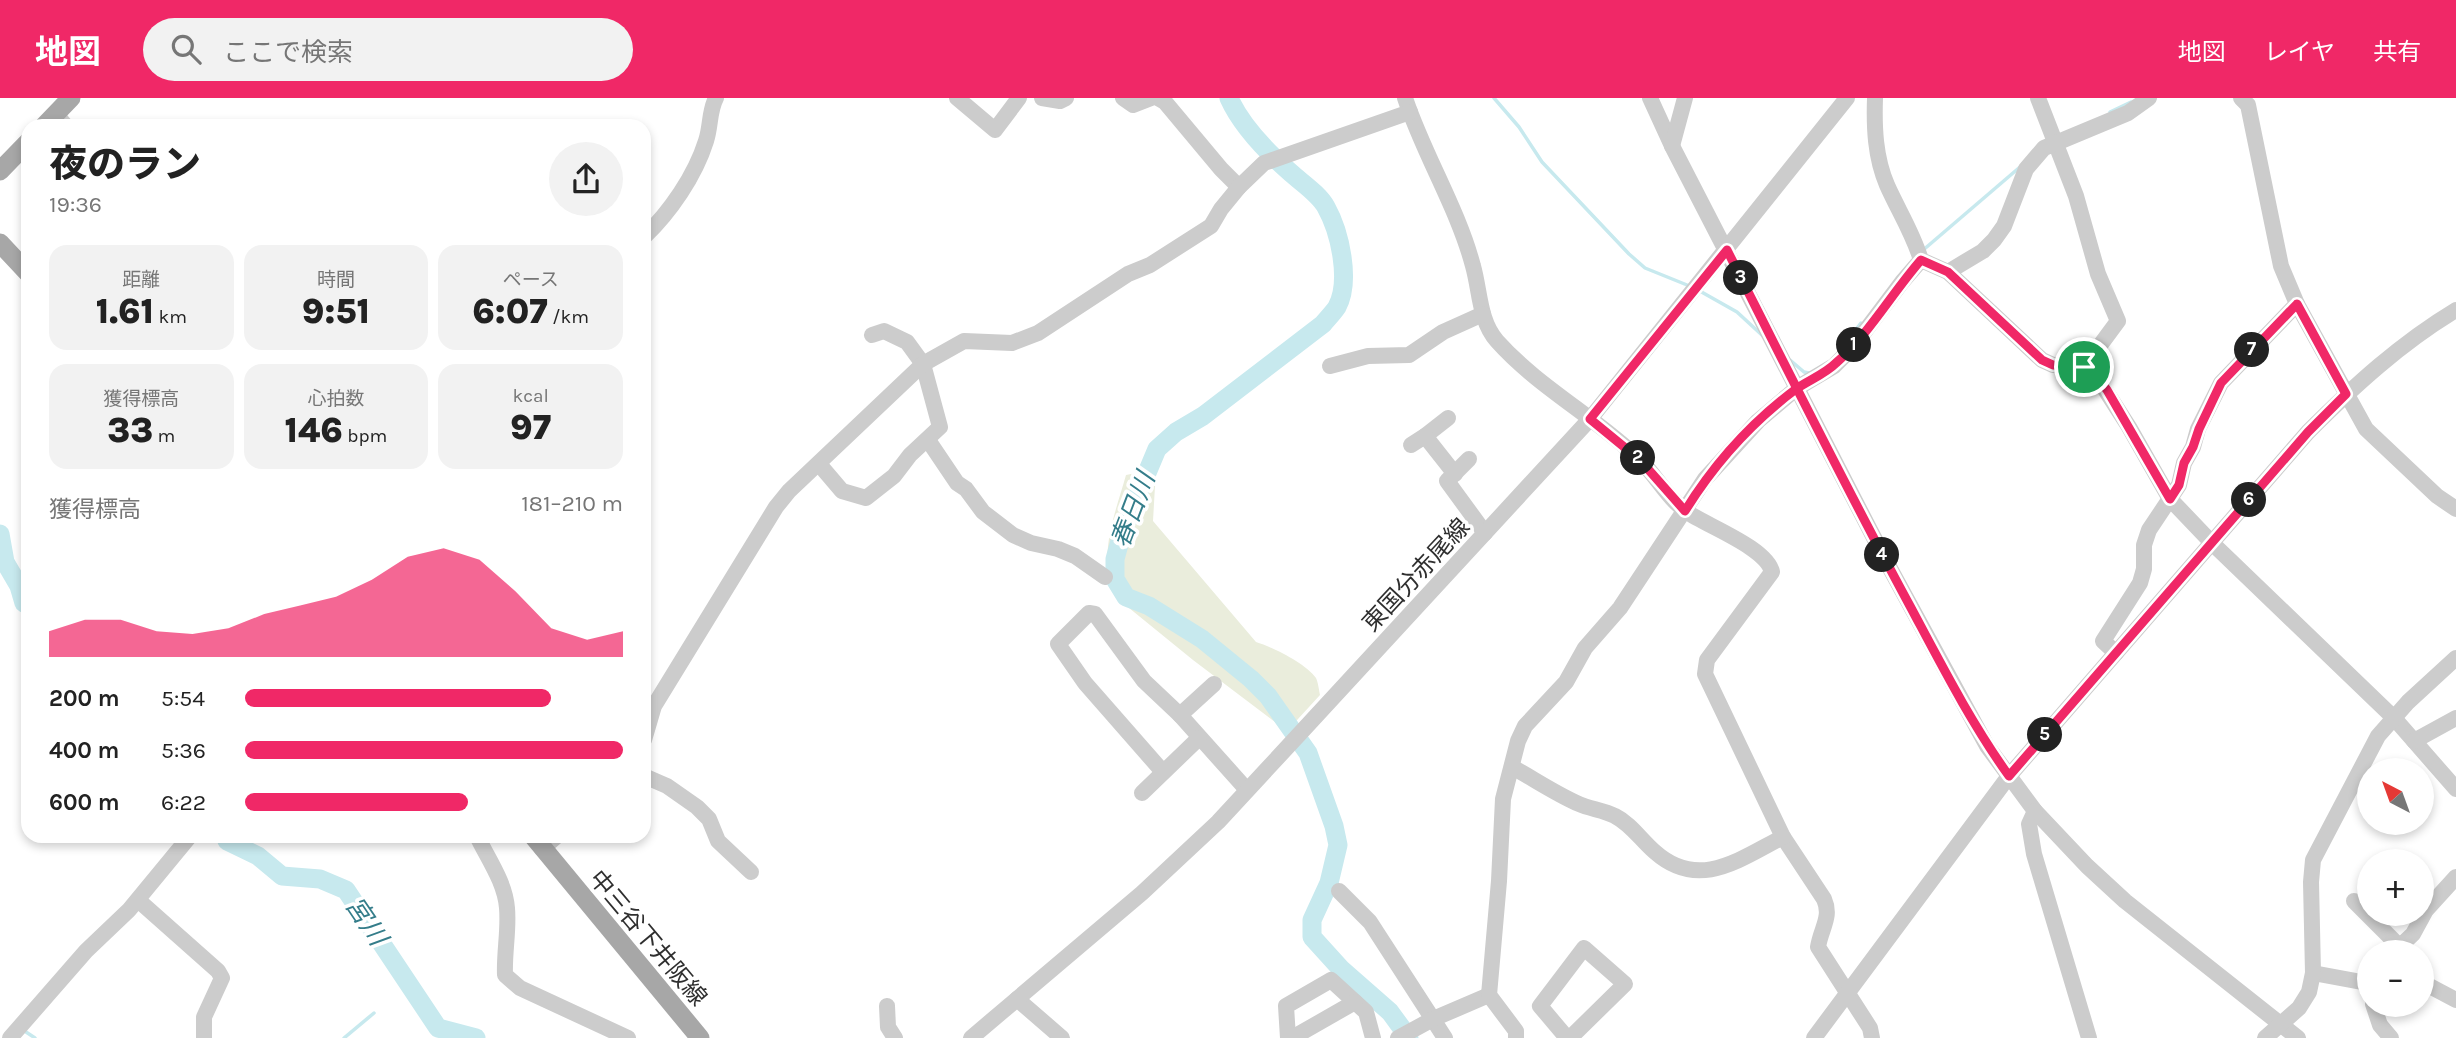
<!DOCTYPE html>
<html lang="ja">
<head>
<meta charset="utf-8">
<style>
  :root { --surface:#fff; --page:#f2f2f2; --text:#222; --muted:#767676; --accent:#f02867 }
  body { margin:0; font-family:Karla,"Noto Sans JP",sans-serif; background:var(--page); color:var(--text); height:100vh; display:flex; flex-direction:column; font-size:26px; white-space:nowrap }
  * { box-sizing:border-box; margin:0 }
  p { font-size:23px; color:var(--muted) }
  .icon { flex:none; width:38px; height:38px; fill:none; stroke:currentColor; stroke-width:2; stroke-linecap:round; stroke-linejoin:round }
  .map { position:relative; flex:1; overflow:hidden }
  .drawer { position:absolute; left:21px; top:21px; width:630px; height:724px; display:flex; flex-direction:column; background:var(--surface); border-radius:21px; box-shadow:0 4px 10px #0003 }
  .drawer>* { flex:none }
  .needle { width:46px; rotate:319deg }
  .buttons { position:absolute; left:2357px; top:660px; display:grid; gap:14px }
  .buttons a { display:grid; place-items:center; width:77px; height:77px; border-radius:50%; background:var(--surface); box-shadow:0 4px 10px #0003; font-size:35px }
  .pin { position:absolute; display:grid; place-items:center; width:60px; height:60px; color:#fff; margin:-30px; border:4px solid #fff; border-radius:50%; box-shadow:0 2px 7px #0007 }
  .km { position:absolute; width:35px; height:35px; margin:-18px; border-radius:50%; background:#222; color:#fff; font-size:19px; line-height:35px; text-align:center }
  .round { display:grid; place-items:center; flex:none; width:74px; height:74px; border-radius:37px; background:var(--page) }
  .head { display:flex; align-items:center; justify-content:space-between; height:119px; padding:0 28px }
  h1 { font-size:38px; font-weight:800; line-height:52px }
  .stats { display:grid; grid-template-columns:repeat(3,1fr); gap:10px; height:119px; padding:7px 28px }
  .stats div { display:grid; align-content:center; border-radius:18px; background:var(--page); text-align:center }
  .stats b { font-size:35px; font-weight:800 }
  .stats small { font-size:19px; font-weight:400 }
  .stats p { font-size:19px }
  .chart { height:196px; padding:14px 28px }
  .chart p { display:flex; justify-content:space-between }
  .chart svg { width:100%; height:126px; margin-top:7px; fill:var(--accent); opacity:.7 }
  ul { padding:0 28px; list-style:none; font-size:23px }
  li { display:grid; grid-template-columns:112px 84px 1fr; align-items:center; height:52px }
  li i { height:18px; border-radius:9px; background:var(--accent) }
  header { display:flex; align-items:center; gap:42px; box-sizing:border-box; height:98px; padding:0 35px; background:var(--accent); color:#fff }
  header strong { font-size:33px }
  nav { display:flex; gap:38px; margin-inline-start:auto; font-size:24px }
  .search { width:490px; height:63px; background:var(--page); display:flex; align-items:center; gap:18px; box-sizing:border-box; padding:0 24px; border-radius:38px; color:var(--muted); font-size:26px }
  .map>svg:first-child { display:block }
  .green { fill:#eaeddc }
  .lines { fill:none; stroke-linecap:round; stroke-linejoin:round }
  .stream { stroke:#c7e9ee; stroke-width:3.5 }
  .river { stroke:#c7e9ee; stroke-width:19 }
  .minor { stroke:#ccc; stroke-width:16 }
  .major { stroke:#a7a7a7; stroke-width:19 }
  .route-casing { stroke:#fff; stroke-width:14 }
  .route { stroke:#f02867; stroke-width:9 }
  .labels { text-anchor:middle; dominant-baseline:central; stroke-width:7; stroke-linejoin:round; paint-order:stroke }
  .street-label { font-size:24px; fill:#2f2f2f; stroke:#fff }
  .water-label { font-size:26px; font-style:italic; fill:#347d8a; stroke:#fff }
</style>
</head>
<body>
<header>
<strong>地図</strong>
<div class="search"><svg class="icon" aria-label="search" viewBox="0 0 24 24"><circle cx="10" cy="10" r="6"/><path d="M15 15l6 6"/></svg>ここで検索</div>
<nav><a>地図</a><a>レイヤ</a><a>共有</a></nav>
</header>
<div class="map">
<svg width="2456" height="940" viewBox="0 0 2456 940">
  <rect width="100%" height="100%" fill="#fff"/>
  <path class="green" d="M1156 371 1153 423 1256 544C1272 549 1305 565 1316 580 1318 584 1319 592 1320 597L1287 633 1193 562 1118 501C1095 462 1115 417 1126 377Z"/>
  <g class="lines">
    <g class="stream">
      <polyline points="1494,0 1519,29 1542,64 1629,156 1645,170 1692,189"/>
      <polyline points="2110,14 2131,4"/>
      <polyline points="1922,153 2020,69"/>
      <polyline points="1698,192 1737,214 1763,238"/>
      <polyline points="1842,249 1861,225"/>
      <polyline points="1790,262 1804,274 1809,275"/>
      <polyline points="23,932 35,940"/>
      <polyline points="344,940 374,915"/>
    </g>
    <g class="river">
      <path d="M1229 0C1242 29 1267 54 1291 75 1302 85 1319 96 1326 109 1340 134 1351 183 1337 209 1333 215 1327 221 1323 226L1203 318 1176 334 1157 351 1123 432 1115 461V481L1126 499 1149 508 1202 541 1251 581 1268 598 1308 655 1334 728 1338 747 1329 785 1312 822V839L1341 871 1390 914 1409 940"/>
      <polyline points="0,436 5,464 19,488 24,505 28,507"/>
      <polyline points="227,743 258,758 282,778 320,781 346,792 438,930 476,940"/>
    </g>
    <g class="minor">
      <polyline points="957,0 995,32 1019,0"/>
      <polyline points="1042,0 1060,3 1066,0"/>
      <polyline points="1123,0 1133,7 1151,0"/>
      <polyline points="1158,0 1165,4 1221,71 1239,89"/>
      <path d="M1405 0C1424 57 1458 111 1473 168 1480 192 1479 223 1497 243 1539 290 1596 319 1641 363 1656 378 1669 402 1687 414 1707 428 1767 450 1772 474L1707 562 1705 576 1783 739 1824 801C1832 819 1821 830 1818 849L1870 930 1872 940"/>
      <polyline points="1650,0 1672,48 1886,463 1987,648 2035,713 2087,768 2125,803 2298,940"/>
      <path d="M1875 0C1874 29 1875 59 1887 87 1898 112 1913 135 1921 162L1948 174 2042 262 2053 267 2084 269 2095 276 2129 329 2170 401 2212 445 2394 620 2456 691"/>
      <polyline points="2038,0 2076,98 2098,176 2118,223 2084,269"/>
      <polyline points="2241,0 2248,7 2281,168 2297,206 2366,331 2437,398 2456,411"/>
      <polyline points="56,16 66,28"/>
      <polyline points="1672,48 1685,0"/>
      <path d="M644 139C670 114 695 78 706 43 711 28 709 13 716 0"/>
      <polyline points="1948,174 1983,153 1994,142 2004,128 2026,71 2044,50 2128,15 2149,0"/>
      <polyline points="1330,268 1368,258 1409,257 1443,234 1483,216"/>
      <polyline points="1425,338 1448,320"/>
      <polyline points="928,342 957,385 966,391 983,414 1013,437 1031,445 1058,451 1075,458 1105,479"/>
      <polyline points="1411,347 1425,338 1455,376"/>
      <polyline points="1469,361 1447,383 1485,435"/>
      <polyline points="819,366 842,393 866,400 894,378 910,357 940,329 923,266 907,244 884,233 872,237"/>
      <polyline points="2116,555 2103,543 2140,485 2144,471 2144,447 2149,432 2179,387 2184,365 2193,349 2198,331 2221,285 2297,206"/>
      <polyline points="1180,617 1214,586"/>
      <polyline points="644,642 654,608 776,409 789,393 923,266 964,243 1012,245 1038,235 1128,176 1150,167 1211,128 1221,111 1239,89 1264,65 1410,14"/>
      <polyline points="2414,643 2456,620"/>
      <path d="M1512 669C1534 681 1556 696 1579 706 1590 711 1604 712 1615 718 1631 726 1641 742 1655 754 1699 793 1740 761 1783 739"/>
      <polyline points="1163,674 1085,585 1058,546 1089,515 1095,516 1144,583 1180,617 1247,692"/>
      <polyline points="644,678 667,688 697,709 709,721 718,743 751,774"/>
      <polyline points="1142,695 1199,640"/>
      <polyline points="2035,713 2029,726 2034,756 2089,940"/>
      <path d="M477 738C488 761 505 784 507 810 509 832 504 855 505 877L520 890 628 940"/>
      <polyline points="542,751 557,738"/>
      <polyline points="1339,793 1370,824 1445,940"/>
      <polyline points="138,802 218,873 222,880 204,919 204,940"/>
      <polyline points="2354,803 2399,848"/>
      <polyline points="2394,854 2413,836 2426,812 2456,779"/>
      <polyline points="2313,875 2367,885 2370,881"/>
      <polyline points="2422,884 2456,902"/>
      <polyline points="1017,901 1062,940"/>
      <polyline points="2373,906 2380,927 2391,940"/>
      <polyline points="887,908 888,929 895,940"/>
      <polyline points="10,940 86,853 129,812 190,738"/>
      <polyline points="971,940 1142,795 1218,724 1305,630 1590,321 1847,0"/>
      <polyline points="1288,940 1286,908 1331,882 1366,914 1373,940"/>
      <polyline points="1292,940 1355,904"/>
      <polyline points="1398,940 1433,921 1489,897"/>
      <polyline points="1516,940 1516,933 1489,897 1499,783 1503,701 1518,643 1525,628 1566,584 1585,550 1620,510 1705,381 1758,323 1797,290 1834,268 1853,249 1902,184 1921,162"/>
      <polyline points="1567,940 1540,908 1584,850 1625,886 1570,940"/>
      <path d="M1814 940 2009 678 2308 334C2354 288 2401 245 2456 212"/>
      <polyline points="2265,940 2299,910 2309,894 2313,875 2311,784 2313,762 2378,638 2408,604 2456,560"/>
    </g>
    <g class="major">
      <polyline points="44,28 71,0"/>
      <polyline points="0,73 28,44"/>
      <polyline points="0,145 28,175"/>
      <polyline points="533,738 700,940"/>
    </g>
  </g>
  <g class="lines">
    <g class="route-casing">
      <path id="route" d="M2084 269 2053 267 2042 262 1948 174 1921 162C1892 195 1869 236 1836 265 1825 276 1809 282 1796 291 1752 324 1714 366 1685 413L1640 362 1590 321 1727 152C1787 271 1846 390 1910 508 1941 566 1971 625 2009 678L2308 334 2346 296 2297 206 2221 285 2199 331 2193 349 2184 365 2179 387 2170 401 2107 292 2095 276 2084 269"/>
    </g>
    <use href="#route" class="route"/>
  </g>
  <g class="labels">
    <g class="street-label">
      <text transform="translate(1416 477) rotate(-47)">東国分赤尾線</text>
      <text transform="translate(648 840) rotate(50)">中三谷下井阪線</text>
    </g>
    <g class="water-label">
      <text transform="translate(1133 412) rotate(-69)">春日川</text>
      <text transform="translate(366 823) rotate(56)">宮川</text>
    </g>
  </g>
</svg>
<div class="buttons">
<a><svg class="needle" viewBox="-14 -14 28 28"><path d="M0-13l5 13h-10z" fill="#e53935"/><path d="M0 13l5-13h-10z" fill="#767676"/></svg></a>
<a>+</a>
<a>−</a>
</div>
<div class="pin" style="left:2084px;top:269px;background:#1e9e55"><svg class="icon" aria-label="arrive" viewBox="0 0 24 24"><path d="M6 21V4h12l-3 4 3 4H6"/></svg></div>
<b class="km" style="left:1854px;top:247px">1</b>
<b class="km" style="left:1638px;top:360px">2</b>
<b class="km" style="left:1741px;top:180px">3</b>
<b class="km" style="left:1882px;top:457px">4</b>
<b class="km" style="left:2045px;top:637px">5</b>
<b class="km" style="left:2249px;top:402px">6</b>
<b class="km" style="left:2252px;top:252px">7</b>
<section class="drawer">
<div class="head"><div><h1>夜のラン</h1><p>19:36</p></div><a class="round"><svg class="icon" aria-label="share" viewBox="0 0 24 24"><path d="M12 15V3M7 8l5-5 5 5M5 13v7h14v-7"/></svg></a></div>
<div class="stats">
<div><p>距離</p><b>1.61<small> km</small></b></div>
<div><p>時間</p><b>9:51</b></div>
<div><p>ペース</p><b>6:07<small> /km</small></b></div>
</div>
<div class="stats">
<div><p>獲得標高</p><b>33<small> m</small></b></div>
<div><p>心拍数</p><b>146<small> bpm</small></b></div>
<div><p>kcal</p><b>97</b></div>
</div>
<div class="chart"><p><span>獲得標高</span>181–210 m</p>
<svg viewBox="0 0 160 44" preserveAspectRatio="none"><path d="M0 44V35L10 31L20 31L30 35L40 36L50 34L60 29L70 26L80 23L90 17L100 9L110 6L120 10L130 21L140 34L150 38L160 35V44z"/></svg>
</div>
<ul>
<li><b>200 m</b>5:54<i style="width:81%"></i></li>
<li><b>400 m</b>5:36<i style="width:100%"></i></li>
<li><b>600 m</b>6:22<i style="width:59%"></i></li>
</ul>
</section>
</div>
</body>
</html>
